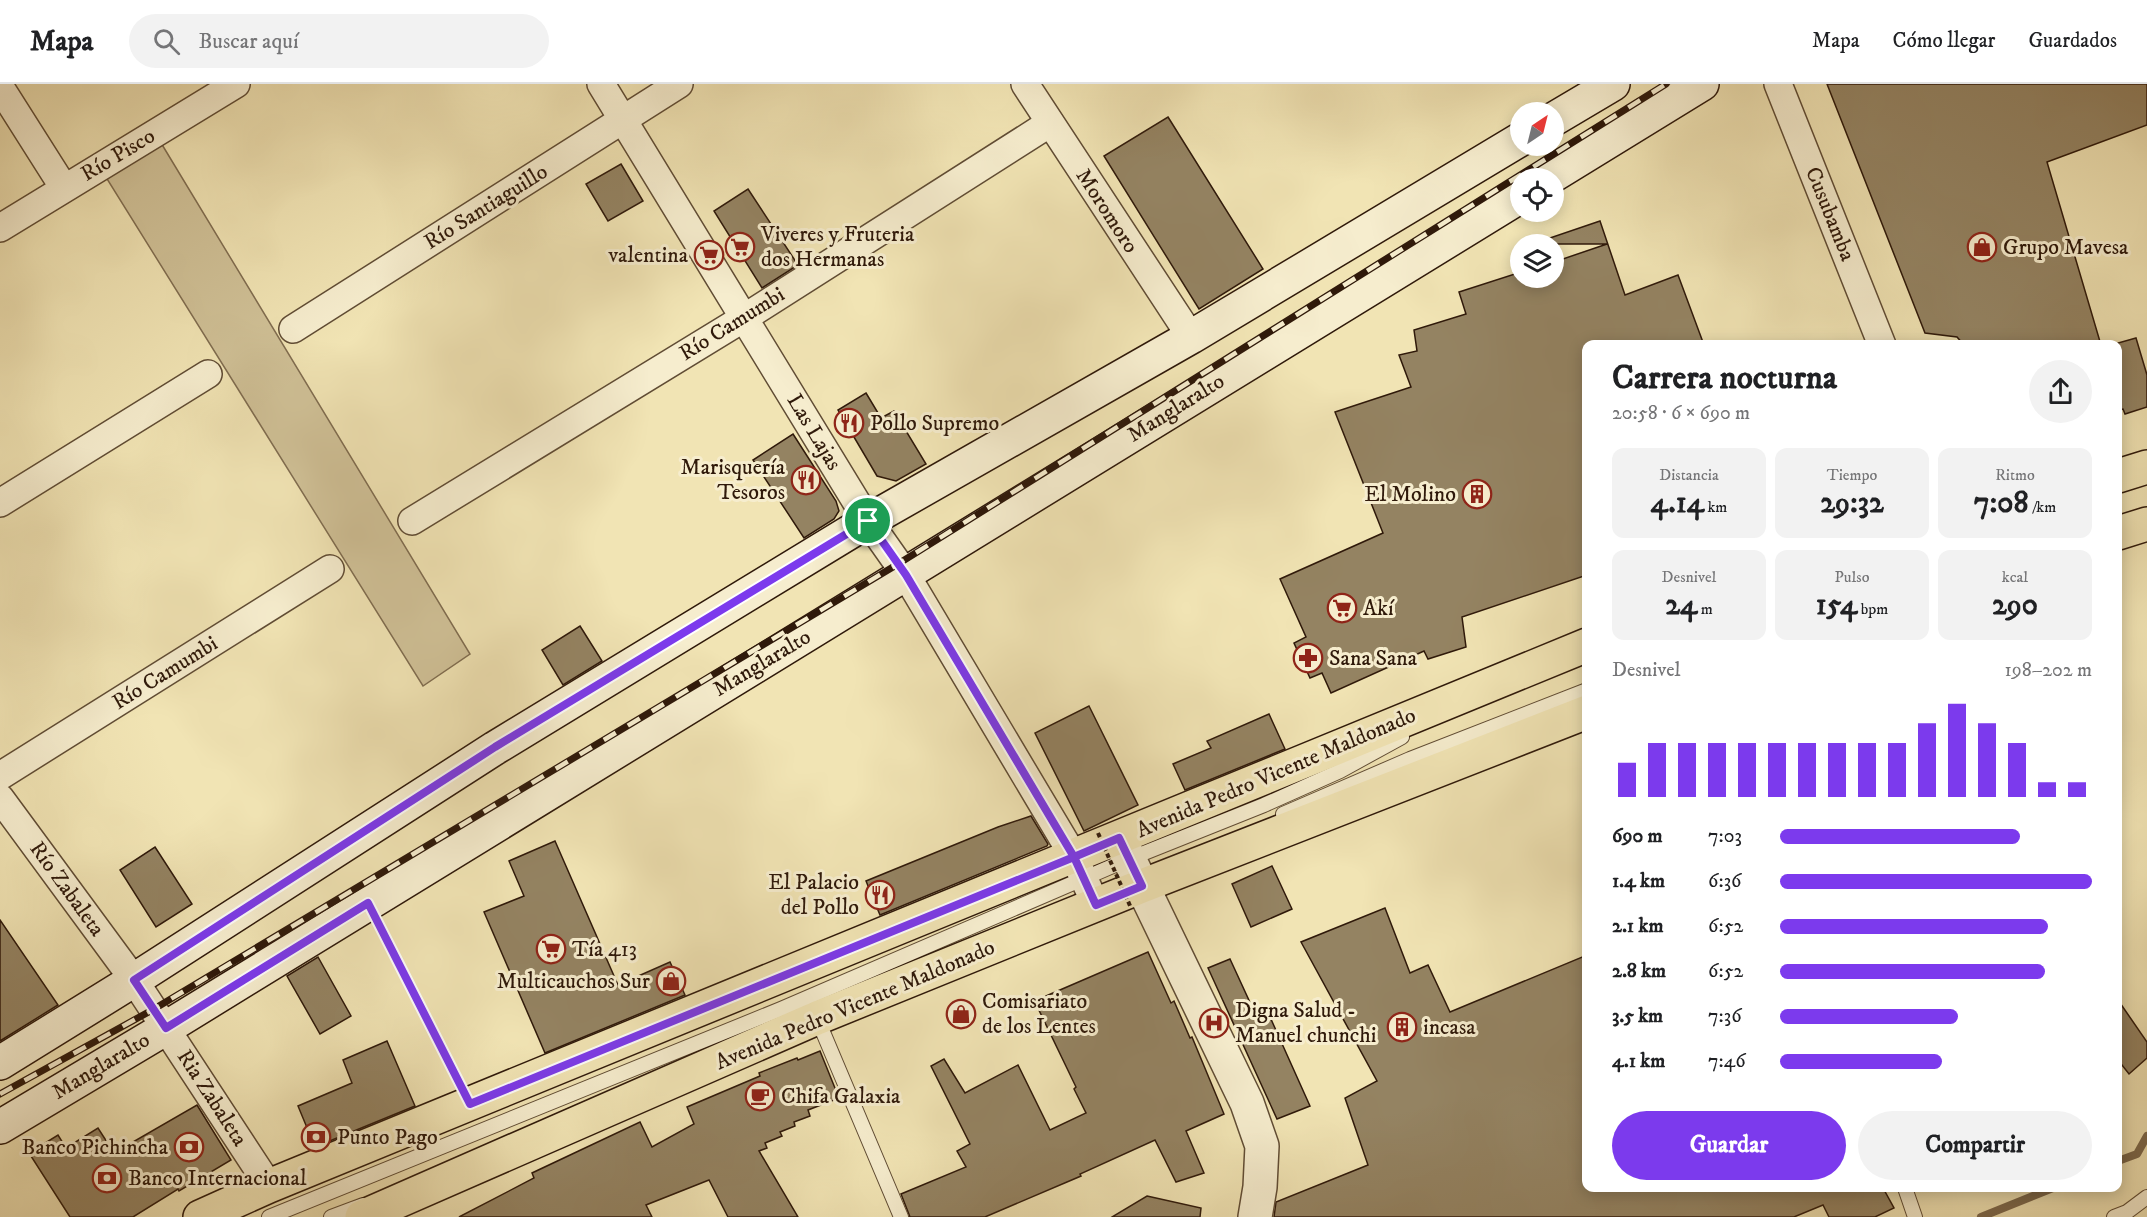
<!DOCTYPE html>
<html lang="es">
<head>
<meta charset="utf-8">
<style>
  :root { --surface:#fff; --page:#f2f2f2; --text:#202124; --muted:#757577; --line:#e0e0e0; --accent:#7c3aed }
  body { margin:0; font-family:"IM FELL DW Pica",serif; background:var(--page); color:var(--text); height:100vh; display:flex; flex-direction:column; font-size:22px; white-space:nowrap }
  * { box-sizing:border-box; margin:0 }
  p { font-size:20px; color:var(--muted) }
  .icon { flex:none; width:33px; height:33px; fill:none; stroke:currentColor; stroke-width:2; stroke-linecap:round; stroke-linejoin:round }
  .map { position:relative; flex:1; overflow:hidden }
  .panel { position:absolute; left:1582px; top:256px; width:540px; height:852px; display:flex; flex-direction:column; background:var(--surface); border-radius:12px; box-shadow:0 3px 15px #0003 }
  .panel>* { flex:none }
  .needle { width:39px; rotate:35deg }
  .controls { position:absolute; left:1510px; top:18px; display:grid; gap:12px }
  .controls a { display:grid; place-items:center; width:54px; height:54px; border-radius:50%; background:var(--surface); box-shadow:0 3px 15px #0003; font-size:30px }
  .pin { position:absolute; display:grid; place-items:center; width:51px; height:51px; color:#fff; margin:-26px; border:3px solid #fff; border-radius:50%; box-shadow:0 2px 6px #0007 }
  .round { display:grid; place-items:center; flex:none; width:63px; height:63px; border-radius:32px; background:var(--page) }
  .head { display:flex; align-items:center; justify-content:space-between; height:102px; padding:0 30px }
  h1 { font-size:33px; font-weight:700; line-height:45px }
  .metrics { display:grid; grid-template-columns:repeat(3,1fr); gap:9px; height:102px; padding:6px 30px }
  .metrics div { display:grid; align-content:center; border-radius:12px; background:var(--page); text-align:center }
  .metrics b { font-size:30px; font-weight:700 }
  .metrics small { font-size:16px; font-weight:400 }
  .metrics p { font-size:16px }
  .chart { height:168px; padding:12px 30px }
  .chart p { display:flex; justify-content:space-between }
  .chart svg { width:100%; height:108px; margin-top:6px; stroke:var(--accent); stroke-width:6 }
  .action { display:flex; gap:12px; margin-top:auto; padding:12px 30px }
  .action a { flex:1; height:69px; border-radius:36px; background:var(--accent); color:#fff; font-size:24px; font-weight:700; line-height:69px; text-align:center }
  .action a+a { background:var(--page); color:var(--text) }
  ul { padding:0 30px; list-style:none; font-size:20px }
  li { display:grid; grid-template-columns:96px 72px 1fr; align-items:center; height:45px }
  li i { height:15px; border-radius:8px; background:var(--accent) }
  header { display:flex; align-items:center; gap:36px; box-sizing:border-box; height:84px; padding:0 30px; background:var(--surface); border-bottom:2px solid var(--line) }
  header strong { font-size:28px }
  nav { display:flex; gap:33px; margin-inline-start:auto; font-size:21px }
  .search { width:420px; height:54px; background:var(--page); display:flex; align-items:center; gap:15px; box-sizing:border-box; padding:0 21px; border-radius:33px; color:var(--muted); font-size:22px }
  .map>svg:first-child { display:block }
  .park { fill:#d0c197; stroke:#806d50; stroke-width:1.5 }
  .lines { fill:none; stroke-linecap:round; stroke-linejoin:round }
  .stream { stroke:#7c694d; stroke-width:8 }
  .building { fill:#948362; stroke:#2f190a; stroke-width:1.5 }
  .service-casing { stroke:#604c34; stroke-width:16 }
  .minor-casing { stroke:#604c34; stroke-width:30 }
  .tertiary-casing { stroke:#604c34; stroke-width:36 }
  .secondary-casing { stroke:#2f190a; stroke-width:36 }
  .primary-casing { stroke:#2f190a; stroke-width:36 }
  .path { stroke:#2f190a; stroke-width:4; stroke-dasharray:4.5 3; stroke-linecap:butt }
  .service { stroke:#f6edce; stroke-width:14 }
  .minor { stroke:#f6edce; stroke-width:27 }
  .tertiary { stroke:#f6edce; stroke-width:33 }
  .secondary { stroke:#f6edce; stroke-width:33 }
  .primary { stroke:#f1e4b4; stroke-width:33 }
  .rail-casing { stroke:#2f190a; stroke-width:7 }
  .rail { stroke:#f6edce; stroke-width:4.5; stroke-dasharray:14; stroke-linecap:butt }
  .path-bridge { stroke:#2f190a; stroke-width:4; stroke-dasharray:4.5 3; stroke-linecap:butt }
  .route-casing { stroke:#fff; stroke-width:12 }
  .route { stroke:#7c3aed; stroke-width:8 }
  .labels { text-anchor:middle; dominant-baseline:central; stroke-width:6; stroke-linejoin:round; paint-order:stroke }
  .street-label { font-size:22px; fill:#2f190a; stroke:#f6edce }
  .poi-label { font-size:22px; fill:#2f190a; stroke:#f6edce; text-anchor:start }
</style>
</head>
<body>
<header>
<strong>Mapa</strong>
<div class="search"><svg class="icon" aria-label="search" viewBox="0 0 24 24"><circle cx="10" cy="10" r="6"/><path d="M15 15l6 6"/></svg>Buscar aquí</div>
<nav><a>Mapa</a><a>Cómo llegar</a><a>Guardados</a></nav>
</header>
<div class="map">
<svg width="2147" height="1133" viewBox="0 0 2147 1133">
  <rect width="100%" height="100%" fill="#f1e4b4"/>
  <filter id="stains"><feTurbulence type="fractalNoise" baseFrequency=".00333" numOctaves="4"/><feColorMatrix values="0 0 0 0 .2 0 0 0 0 .09 0 0 0 0 .02 0 0 0 .5 -.17"/></filter>
  <radialGradient id="worn" r=".72"><stop offset=".6" stop-color="#630" stop-opacity="0"/><stop offset="1" stop-color="#630" stop-opacity=".3"/></radialGradient>
  <polygon class="park" points="155,49 470,570 423,602 99,82"/>
  <g class="lines">
    <g class="stream">
      <polyline points="2118,1077 2137,1070 2147,1052"/>
      <polyline points="1981,1133 2053,1104"/>
    </g>
  </g>
  <g class="building">
    <polygon points="1827,0 2147,0 2147,41 2047,78 2101,261 1964,261 1957,253 1925,249"/>
    <polygon points="1168,33 1263,185 1199,225 1104,72"/>
    <polygon points="621,80 643,117 608,137 586,100"/>
    <polygon points="748,105 798,181 762,204 714,127"/>
    <polygon points="1600,137 1625,211 1678,191 1704,261 1587,261 1587,491 1462,533 1466,563 1428,575 1424,567 1331,609 1322,589 1310,594 1294,559 1306,553 1280,495 1383,449 1335,328 1411,303 1399,271 1417,267 1414,246 1466,230 1459,208 1521,188 1521,194 1554,194 1554,178 1607,160 1541,160 1541,157"/>
    <polygon points="2136,254 2147,291 2147,323 2125,330 2123,325 2118,326 2118,259"/>
    <polygon points="866,309 881,334 894,327 926,380 896,397 877,392 838,326"/>
    <polygon points="793,350 836,417 839,427 834,435 804,454 753,376"/>
    <polygon points="580,542 602,577 563,601 542,566"/>
    <polygon points="1089,622 1138,721 1084,747 1035,649"/>
    <polygon points="1269,630 1285,665 1185,706 1173,680 1211,664 1207,657"/>
    <polygon points="1031,732 1048,760 1047,762 880,831 866,797 998,743"/>
    <polygon points="555,757 618,901 670,878 685,911 545,969 484,828 524,812 509,777"/>
    <polygon points="155,763 192,820 156,843 120,786"/>
    <polygon points="1272,782 1292,825 1251,843 1232,800"/>
    <polygon points="1385,824 1410,889 1428,881 1450,928 1587,871 1587,1104 1883,1104 1894,1124 1875,1133 1829,1133 1823,1121 1794,1133 1274,1133 1276,1118 1368,1081 1345,1014 1377,997 1301,858"/>
    <polygon points="0,836 58,921 0,957"/>
    <polygon points="1148,868 1171,919 1174,917 1190,954 1192,953 1224,1030 1186,1047 1204,1089 1176,1098 1155,1056 1080,1090 1081,1092 985,1133 910,1133 901,1110 966,1083 957,1067 970,1060 931,982 944,975 965,1009 1018,981 1050,1046 1086,1029 1074,1005 1076,1003 1036,920 1047,915 1046,912"/>
    <polygon points="318,873 351,932 320,950 287,892"/>
    <polygon points="1230,875 1259,938 1270,933 1310,1022 1277,1035 1208,884"/>
    <polygon points="2118,916 2147,958 2147,974 2129,990 2118,976"/>
    <polygon points="387,957 415,1022 315,1063 298,1022 352,999 343,976"/>
    <polygon points="820,967 839,1014 808,1026 810,1032 794,1038 795,1042 780,1048 782,1052 765,1059 767,1064 759,1067 798,1133 728,1133 709,1096 646,1121 652,1133 459,1133 534,1094 532,1089 640,1038 652,1063 694,1040 687,1023 760,992 759,989 797,974 798,976"/>
    <polygon points="197,1021 231,1076 179,1107 178,1105 133,1133 70,1133 29,1069 58,1051 66,1064 98,1044 114,1069"/>
    <polygon points="1147,1112 1201,1124 1200,1133 1112,1133"/>
  </g>
  <g class="lines">
    <g class="service-casing">
      <g id="service">
        <polyline points="1283,730 1410,675 1587,606"/>
        <polyline points="817,934 901,1133"/>
        <polyline points="1905,1104 1915,1133"/>
        <polyline points="269,1133 781,925 1129,775 1264,721 1340,687 1402,653"/>
        <polyline points="331,1133 363,1121"/>
        <polyline points="2114,1133 2127,1128 2147,1113"/>
      </g>
    </g>
    <g class="minor-casing">
      <g id="minor">
        <polyline points="601,0 868,437 906,491 1074,773 1096,821"/>
        <polyline points="1025,0 1191,253"/>
        <polyline points="1778,0 1882,261"/>
        <polyline points="0,3 64,104"/>
        <polyline points="0,144 236,0"/>
        <polyline points="293,245 679,0"/>
        <polyline points="0,419 208,290"/>
        <polyline points="412,437 744,234 1050,39"/>
        <polyline points="0,692 330,485"/>
        <polyline points="0,714 134,896 269,1102"/>
      </g>
    </g>
    <g class="tertiary-casing">
      <polyline id="tertiary" points="1119,754 1247,1019 1262,1062 1260,1103 1255,1133"/>
    </g>
    <g class="secondary-casing">
      <g id="secondary">
        <polyline points="1554,35 1613,0"/>
        <polyline points="1549,94 1702,0"/>
        <polyline points="0,979 134,896 495,664 868,437 1191,253 1521,55"/>
        <polyline points="0,1043 166,944 1521,112"/>
      </g>
    </g>
    <g class="primary-casing">
      <g id="primary">
        <polyline points="2118,392 2147,383"/>
        <polyline points="2118,449 2147,440"/>
        <polyline points="200,1133 269,1102 1587,561"/>
        <polyline points="362,1133 817,934 1142,802 1587,628"/>
      </g>
    </g>
    <polyline class="path" points="381,844 457,995"/>
    <use href="#service" class="service"/>
    <use href="#minor" class="minor"/>
    <use href="#tertiary" class="tertiary"/>
    <use href="#secondary" class="secondary"/>
    <use href="#primary" class="primary"/>
    <g class="rail-casing">
      <polyline id="rail" points="0,1010 154,925 898,480 1666,0"/>
    </g>
    <use href="#rail" class="rail"/>
    <polyline class="path-bridge" points="1098,749 1131,824"/>
  </g>
  <g class="lines">
    <g class="route-casing">
      <polyline id="route" points="868,437 495,663 134,896 166,944 368,819 470,1020 1074,773 1096,821 1142,802 1119,754 1074,773 906,491 868,437"/>
    </g>
    <use href="#route" class="route"/>
  </g>
  <defs>
    <g id="supermarket-ring" transform="scale(1.5)"><circle r="9.5" fill="#f6edce" stroke="#8f2418" stroke-width="1.5"/><path d="M-6-5.5h2.5l.6 2H6L4.5 2H-2.5L-4.4-4H-6ZM-1.5 3.2a1.3 1.3 0 1 0 .1 0ZM3 3.2a1.3 1.3 0 1 0 .1 0Z" fill="#8f2418"/></g>
    <g id="shop-ring" transform="scale(1.5)"><circle r="9.5" fill="#f6edce" stroke="#8f2418" stroke-width="1.5"/><path d="M-5-2.5h2.3a2.7 3.5 0 0 1 5.4 0H5L5.5 6h-11ZM-1.5-2.5h3a1.5 2.3 0 0 0-3 0Z" fill="#8f2418"/></g>
    <g id="restaurant-ring" transform="scale(1.5)"><circle r="9.5" fill="#f6edce" stroke="#8f2418" stroke-width="1.5"/><path d="M-5-6h1v4h1v-4h1v4h1v-4h1v5L-1.5 .5V6h-2V.5L-5-1ZM5-6V6H3V1.5H1.5Q1.5-4 5-6Z" fill="#8f2418"/></g>
    <g id="building-ring" transform="scale(1.5)"><circle r="9.5" fill="#f6edce" stroke="#8f2418" stroke-width="1.5"/><path d="M-4-6H4V6H1V3H-1V6H-4ZM-2.5-4.3h1.7v1.8h-1.7ZM.8-4.3h1.7v1.8H.8ZM-2.5-1h1.7V.8h-1.7ZM.8-1h1.7V.8H.8Z" fill="#8f2418"/></g>
    <g id="pharmacy-ring" transform="scale(1.5)"><circle r="9.5" fill="#f6edce" stroke="#8f2418" stroke-width="1.5"/><path d="M-2-6h4v4h4v4h-4v4h-4v-4h-4v-4h4Z" fill="#8f2418"/></g>
    <g id="hospital-ring" transform="scale(1.5)"><circle r="9.5" fill="#f6edce" stroke="#8f2418" stroke-width="1.5"/><path d="M-5-5h3v3.5h4V-5h3V5h-3V1.5h-4V5h-3Z" fill="#8f2418"/></g>
    <g id="cafe-ring" transform="scale(1.5)"><circle r="9.5" fill="#f6edce" stroke="#8f2418" stroke-width="1.5"/><path d="M-5.5-4.5H6V0H3Q3 3.5 0 3.5H-2.5Q-5.5 3.5-5.5 0ZM3-3.2v2h1.7v-2ZM-6 4.5H4V6H-6Z" fill="#8f2418"/></g>
    <g id="bank-ring" transform="scale(1.5)"><circle r="9.5" fill="#f6edce" stroke="#8f2418" stroke-width="1.5"/><path d="M-6-4H6V4H-6ZM0-2.3a2.3 2.3 0 1 0 0 4.6a2.3 2.3 0 1 0 0-4.6Z" fill="#8f2418"/></g>
  </defs>
  <g fill-rule="evenodd">
    <use href="#supermarket-ring" x="740" y="163"/>
    <use href="#shop-ring" x="1982" y="163"/>
    <use href="#supermarket-ring" x="709" y="171"/>
    <use href="#restaurant-ring" x="849" y="339"/>
    <use href="#restaurant-ring" x="806" y="396"/>
    <use href="#building-ring" x="1477" y="410"/>
    <use href="#supermarket-ring" x="1342" y="524"/>
    <use href="#pharmacy-ring" x="1308" y="574"/>
    <use href="#restaurant-ring" x="880" y="811"/>
    <use href="#supermarket-ring" x="551" y="865"/>
    <use href="#shop-ring" x="671" y="897"/>
    <use href="#shop-ring" x="961" y="930"/>
    <use href="#hospital-ring" x="1214" y="939"/>
    <use href="#building-ring" x="1402" y="943"/>
    <use href="#cafe-ring" x="760" y="1012"/>
    <use href="#bank-ring" x="316" y="1053"/>
    <use href="#bank-ring" x="189" y="1063"/>
    <use href="#bank-ring" x="107" y="1094"/>
  </g>
  <g class="labels">
    <g class="street-label">
      <text transform="translate(118 71) rotate(-31)">Río Pisco</text>
      <text transform="translate(486 123) rotate(-32)">Río Santiaguillo</text>
      <text transform="translate(1107 127) rotate(57)">Moromoro</text>
      <text transform="translate(1830 130) rotate(68)">Cusubamba</text>
      <text transform="translate(732 240) rotate(-32)">Río Camumbi</text>
      <text transform="translate(1176 324) rotate(-32)">Manglaralto</text>
      <text transform="translate(814 348) rotate(59)">Las Lajas</text>
      <text transform="translate(762 579) rotate(-31)">Manglaralto</text>
      <text transform="translate(165 589) rotate(-32)">Río Camumbi</text>
      <text transform="translate(1276 689) rotate(-23)">Avenida Pedro Vicente Maldonado</text>
      <text transform="translate(67 805) rotate(54)">Río Zabaleta</text>
      <text transform="translate(855 921) rotate(-23)">Avenida Pedro Vicente Maldonado</text>
      <text transform="translate(101 982) rotate(-31)">Manglaralto</text>
      <text transform="translate(212 1014) rotate(57)">Ria Zabaleta</text>
    </g>
    <g class="poi-label">
      <text x="761" y="150">Viveres y Fruteria<tspan x="761" dy="25">dos Hermanas</tspan></text>
      <text x="2003" y="163">Grupo Mavesa</text>
      <text x="688" y="171" text-anchor="end">valentina</text>
      <text x="870" y="339">Pollo Supremo</text>
      <text x="785" y="383" text-anchor="end">Marisquería<tspan x="785" dy="25">Tesoros</tspan></text>
      <text x="1456" y="410" text-anchor="end">El Molino</text>
      <text x="1363" y="524">Akí</text>
      <text x="1329" y="574">Sana Sana</text>
      <text x="859" y="798" text-anchor="end">El Palacio<tspan x="859" dy="25">del Pollo</tspan></text>
      <text x="572" y="865">Tía 413</text>
      <text x="650" y="897" text-anchor="end">Multicauchos Sur</text>
      <text x="982" y="917">Comisariato<tspan x="982" dy="25">de los Lentes</tspan></text>
      <text x="1235" y="926">Digna Salud -<tspan x="1235" dy="25">Manuel chunchi</tspan></text>
      <text x="1423" y="943">incasa</text>
      <text x="781" y="1012">Chifa Galaxia</text>
      <text x="337" y="1053">Punto Pago</text>
      <text x="168" y="1063" text-anchor="end">Banco Pichincha</text>
      <text x="128" y="1094">Banco Internacional</text>
    </g>
  </g>
  <rect width="100%" height="100%" filter="url(#stains)"/>
  <rect width="100%" height="100%" fill="url(#worn)"/>
</svg>
<div class="controls">
<a><svg class="needle" viewBox="-14 -14 28 28"><path d="M0-13l5 13h-10z" fill="#e53935"/><path d="M0 13l5-13h-10z" fill="#757577"/></svg></a>
<a><svg class="icon" aria-label="locate" viewBox="0 0 24 24"><circle cx="12" cy="12" r="6"/><path d="M12 2v4M12 18v4M2 12h4M18 12h4"/></svg></a>
<a><svg class="icon" aria-label="layers" viewBox="0 0 24 24"><path d="M12 4l9 5-9 5-9-5zM3 14l9 5 9-5"/></svg></a>
</div>
<div class="pin" style="left:868px;top:437px;background:#1e9e55"><svg class="icon" aria-label="arrive" viewBox="0 0 24 24"><path d="M6 21V4h12l-3 4 3 4H6"/></svg></div>
<section class="panel">
<div class="head"><div><h1>Carrera nocturna</h1><p>20:58 · 6 × 690 m</p></div><a class="round"><svg class="icon" aria-label="share" viewBox="0 0 24 24"><path d="M12 15V3M7 8l5-5 5 5M5 13v7h14v-7"/></svg></a></div>
<div class="metrics">
<div><p>Distancia</p><b>4.14<small> km</small></b></div>
<div><p>Tiempo</p><b>29:32</b></div>
<div><p>Ritmo</p><b>7:08<small> /km</small></b></div>
</div>
<div class="metrics">
<div><p>Desnivel</p><b>24<small> m</small></b></div>
<div><p>Pulso</p><b>154<small> bpm</small></b></div>
<div><p>kcal</p><b>290</b></div>
</div>
<div class="chart"><p><span>Desnivel</span>198–202 m</p>
<svg viewBox="0 0 160 44" preserveAspectRatio="none"><path d="M5 44V30M15 44V22M25 44V22M35 44V22M45 44V22M55 44V22M65 44V22M75 44V22M85 44V22M95 44V22M105 44V14M115 44V6M125 44V14M135 44V22M145 44V38M155 44V38"/></svg>
</div>
<ul>
<li><b>690 m</b>7:03<i style="width:77%"></i></li>
<li><b>1.4 km</b>6:36<i style="width:100%"></i></li>
<li><b>2.1 km</b>6:52<i style="width:86%"></i></li>
<li><b>2.8 km</b>6:52<i style="width:85%"></i></li>
<li><b>3.5 km</b>7:36<i style="width:57%"></i></li>
<li><b>4.1 km</b>7:46<i style="width:52%"></i></li>
</ul>
<div class="action"><a>Guardar</a><a>Compartir</a></div>
</section>
</div>
</body>
</html>
